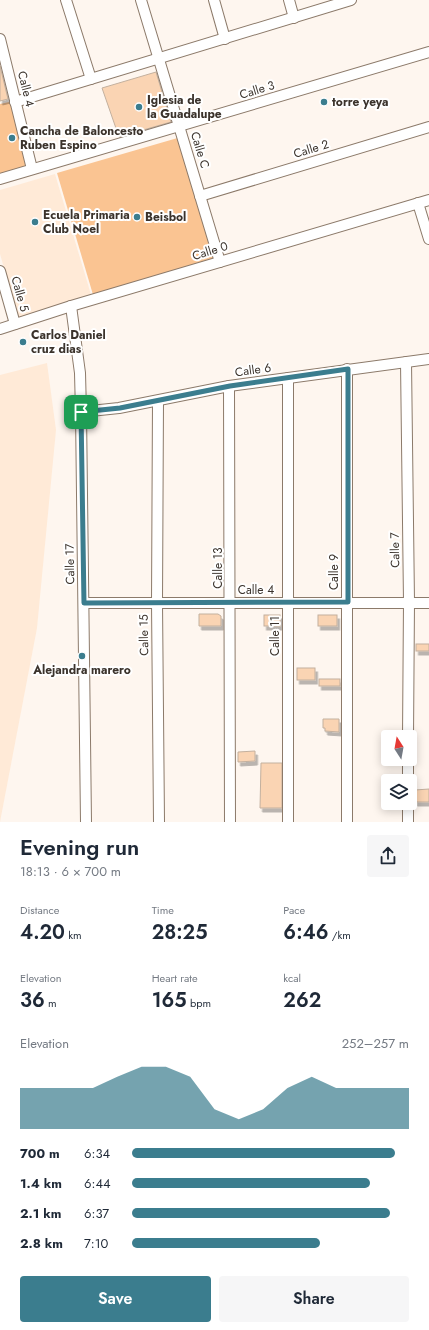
<!DOCTYPE html>
<html lang="en">
<head>
<meta charset="utf-8">
<style>
  :root { --surface:#fff; --page:#f6f6f7; --text:#1f2937; --muted:#747a83; --accent:#3b7d8e }
  body { margin:0; font-family:Jost,sans-serif; background:var(--page); color:var(--text); height:100vh; display:flex; flex-direction:column; font-size:15px; white-space:nowrap }
  * { box-sizing:border-box; margin:0 }
  p { font-size:13px; color:var(--muted) }
  .icon { flex:none; width:22px; height:22px; fill:none; stroke:currentColor; stroke-width:2; stroke-linecap:round; stroke-linejoin:round }
  .map { position:relative; height:822px; overflow:hidden }
  .drawer { display:flex; flex-direction:column; background:var(--surface); flex:1 }
  .drawer>* { flex:none }
  .needle { width:26px; rotate:349deg }
  .tools { position:absolute; left:381px; top:730px; display:grid; gap:8px }
  .tools a { display:grid; place-items:center; width:36px; height:36px; border-radius:4px; background:var(--surface); box-shadow:0 2px 10px #0003; font-size:20px }
  .pin { position:absolute; display:grid; place-items:center; width:34px; height:34px; color:#fff; margin:-17px; border-radius:8px; box-shadow:0 2px 6px #0006 }
  .round { display:grid; place-items:center; flex:none; width:42px; height:42px; border-radius:4px; background:var(--page) }
  .overview { display:flex; align-items:center; justify-content:space-between; height:68px; padding:0 20px }
  h1 { font-size:22px; font-weight:600; line-height:30px }
  .stats { display:grid; grid-template-columns:repeat(3,1fr); gap:6px; height:68px; padding:4px 20px }
  .stats div { display:grid; align-content:center }
  .stats b { font-size:20px; font-weight:600 }
  .stats small { font-size:11px; font-weight:400 }
  .stats p { font-size:11px }
  .chart { height:112px; padding:8px 20px }
  .chart p { display:flex; justify-content:space-between }
  .chart svg { width:100%; height:72px; margin-top:4px; fill:var(--accent); opacity:.7 }
  .primary-button { display:flex; gap:8px; margin-top:auto; padding:8px 20px }
  .primary-button a { flex:1; height:46px; border-radius:4px; background:var(--accent); color:#fff; font-size:16px; font-weight:600; line-height:46px; text-align:center }
  .primary-button a+a { background:var(--page); color:var(--text) }
  ul { padding:0 20px; list-style:none; font-size:13px }
  li { display:grid; grid-template-columns:64px 48px 1fr; align-items:center; height:30px }
  li i { height:10px; border-radius:5px; background:var(--accent) }
  .map>svg:first-child { display:block }
  .built { fill:#ffead7 }
  .green { fill:#fac492 }
  .building { fill:#fad4b3; stroke:#c3b09e; filter:url(#shadow) }
  .lines { fill:none; stroke-linecap:round; stroke-linejoin:round }
  .minor-casing { stroke:#8c7a6a; stroke-width:12 }
  .minor { stroke:#fff; stroke-width:10 }
  .route-casing { stroke:#fff; stroke-width:8 }
  .route { stroke:#3b7d8e; stroke-width:5 }
  .poi-dot { fill:#3b7d8e; stroke:#fff; stroke-width:1.5 }
  .labels { text-anchor:middle; dominant-baseline:central; stroke-width:4; stroke-linejoin:round; paint-order:stroke }
  .street-label { font-size:12px; fill:#3b332c; stroke:#fff }
  .poi-label { font-size:12px; font-weight:bold; fill:#3b332c; stroke:#fff; text-anchor:start }
</style>
</head>
<body>
<div class="map">
<svg width="429" height="822" viewBox="0 0 429 822">
  <defs>
    <filter id="shadow"><feDropShadow dx="2.5" dy="4" stdDeviation="0" flood-color="#0004"/></filter>
  </defs>
  <rect width="100%" height="100%" fill="#fef6ef"/>
  <g class="built">
    <polygon points="55,174 92,298 19,320 0,254 0,190"/>
    <polygon points="47,363 56,430 37,628 0,822 0,375"/>
  </g>
  <g class="green">
    <polygon points="14,101 32,171 0,181 0,104"/>
    <polygon points="181,137 217,260 94,298 57,173"/>
  </g>
  <g class="building">
    <polygon points="0,66 8,99 0,101"/>
    <polygon points="156,72 171,122 119,137 102,88"/>
    <polygon points="199,614 218,614 221,616 221,626 199,626"/>
    <rect x="264" y="615" width="16" height="11"/>
    <rect x="318" y="615" width="19" height="11"/>
    <rect x="416" y="644" width="13" height="7"/>
    <rect x="297" y="668" width="18" height="12"/>
    <rect x="319" y="679" width="21" height="7"/>
    <polygon points="323,719 339,719 339,732 325,731 325,728 323,728"/>
    <polygon points="255,751 255,761 238,762 238,752"/>
    <polygon points="261,763 282,763 282,808 260,808"/>
    <polygon points="429,789 429,802 415,802 415,790"/>
  </g>
  <g class="lines">
    <g class="minor-casing">
      <g id="minor">
        <polyline points="66,0 91,79"/>
        <polyline points="141,0 220,262"/>
        <polyline points="214,0 225,39"/>
        <polyline points="289,0 294,18"/>
        <polyline points="0,39 32,169"/>
        <polyline points="15,102 351,0"/>
        <polyline points="0,179 429,52"/>
        <polyline points="200,196 429,127"/>
        <polyline points="418,203 429,239"/>
        <polyline points="0,271 15,324"/>
        <polyline points="71,306 80,373 81,412 86,822"/>
        <polyline points="0,329 71,306 429,200"/>
        <polyline points="406,362 409,602 408,737"/>
        <polyline points="229,386 230,822"/>
        <polyline points="158,401 157,603 159,822"/>
        <polyline points="81,412 119,408 229,386 429,359"/>
        <polyline points="84,603 429,603"/>
        <polyline points="408,781 408,759"/>
        <polyline points="288,822 288,378"/>
        <polyline points="347,822 347,369"/>
        <polyline points="408,822 408,803"/>
      </g>
    </g>
    <use href="#minor" class="minor"/>
  </g>
  <g class="lines">
    <g class="route-casing">
      <polygon id="route" points="348,369 348,602 84,603 81,412 120,408 230,386"/>
    </g>
    <use href="#route" class="route"/>
  </g>
  <g class="poi-dot">
    <circle cx="324" cy="102" r="4"/>
    <circle cx="139" cy="107" r="4"/>
    <circle cx="12" cy="138" r="4"/>
    <circle cx="137" cy="217" r="4"/>
    <circle cx="35" cy="222" r="4"/>
    <circle cx="23" cy="342" r="4"/>
    <circle cx="82" cy="656" r="4"/>
  </g>
  <g class="labels">
    <g class="street-label">
      <text transform="translate(26 89) rotate(76)">Calle 4</text>
      <text transform="translate(257 90) rotate(-17)">Calle 3</text>
      <text transform="translate(311 149) rotate(-17)">Calle 2</text>
      <text transform="translate(200 150) rotate(73)">Calle C</text>
      <text transform="translate(210 251) rotate(-17)">Calle 0</text>
      <text transform="translate(20 294) rotate(74)">Calle 5</text>
      <text transform="translate(253 370) rotate(-8)">Calle 6</text>
      <text transform="translate(395 550) rotate(-91)">Calle 7</text>
      <text transform="translate(70 564) rotate(-91)">Calle 17</text>
      <text transform="translate(218 568) rotate(-90)">Calle 13</text>
      <text transform="translate(334 572) rotate(-90)">Calle 9</text>
      <text x="256" y="590">Calle 4</text>
      <text transform="translate(144 635) rotate(-91)">Calle 15</text>
      <text transform="translate(275 636) rotate(-90)">Calle 11</text>
    </g>
    <g class="poi-label">
      <text x="147" y="100">Iglesia de<tspan x="147" dy="14">la Guadalupe</tspan></text>
      <text x="332" y="102">torre yeya</text>
      <text x="20" y="131">Cancha de Baloncesto<tspan x="20" dy="14">Ruben Espino</tspan></text>
      <text x="43" y="215">Ecuela Primaria<tspan x="43" dy="14">Club Noel</tspan></text>
      <text x="145" y="217">Beisbol</text>
      <text x="31" y="335">Carlos Daniel<tspan x="31" dy="14">cruz dias</tspan></text>
      <text x="82" y="670" text-anchor="middle">Alejandra marero</text>
    </g>
  </g>
</svg>
<div class="tools">
<a><svg class="needle" viewBox="-14 -14 28 28"><path d="M0-13l5 13h-10z" fill="#e53935"/><path d="M0 13l5-13h-10z" fill="#747a83"/></svg></a>
<a><svg class="icon" aria-label="layers" viewBox="0 0 24 24"><path d="M12 4l9 5-9 5-9-5zM3 14l9 5 9-5"/></svg></a>
</div>
<div class="pin" style="left:81px;top:412px;background:#1e9e55"><svg class="icon" aria-label="arrive" viewBox="0 0 24 24"><path d="M6 21V4h12l-3 4 3 4H6"/></svg></div>
</div>
<section class="drawer">
<div class="overview"><div><h1>Evening run</h1><p>18:13 · 6 × 700 m</p></div><a class="round"><svg class="icon" aria-label="share" viewBox="0 0 24 24"><path d="M12 15V3M7 8l5-5 5 5M5 13v7h14v-7"/></svg></a></div>
<div class="stats">
<div><p>Distance</p><b>4.20<small> km</small></b></div>
<div><p>Time</p><b>28:25</b></div>
<div><p>Pace</p><b>6:46<small> /km</small></b></div>
</div>
<div class="stats">
<div><p>Elevation</p><b>36<small> m</small></b></div>
<div><p>Heart rate</p><b>165<small> bpm</small></b></div>
<div><p>kcal</p><b>262</b></div>
</div>
<div class="chart"><p><span>Elevation</span>252–257 m</p>
<svg viewBox="0 0 160 44" preserveAspectRatio="none"><path d="M0 44V19L10 19L20 19L30 19L40 12L50 6L60 6L70 12L80 32L90 38L100 32L110 19L120 12L130 19L140 19L150 19L160 19V44z"/></svg>
</div>
<ul>
<li><b>700 m</b>6:34<i style="width:95%"></i></li>
<li><b>1.4 km</b>6:44<i style="width:86%"></i></li>
<li><b>2.1 km</b>6:37<i style="width:93%"></i></li>
<li><b>2.8 km</b>7:10<i style="width:68%"></i></li>
</ul>
<div class="primary-button"><a>Save</a><a>Share</a></div>
</section>
</body>
</html>
